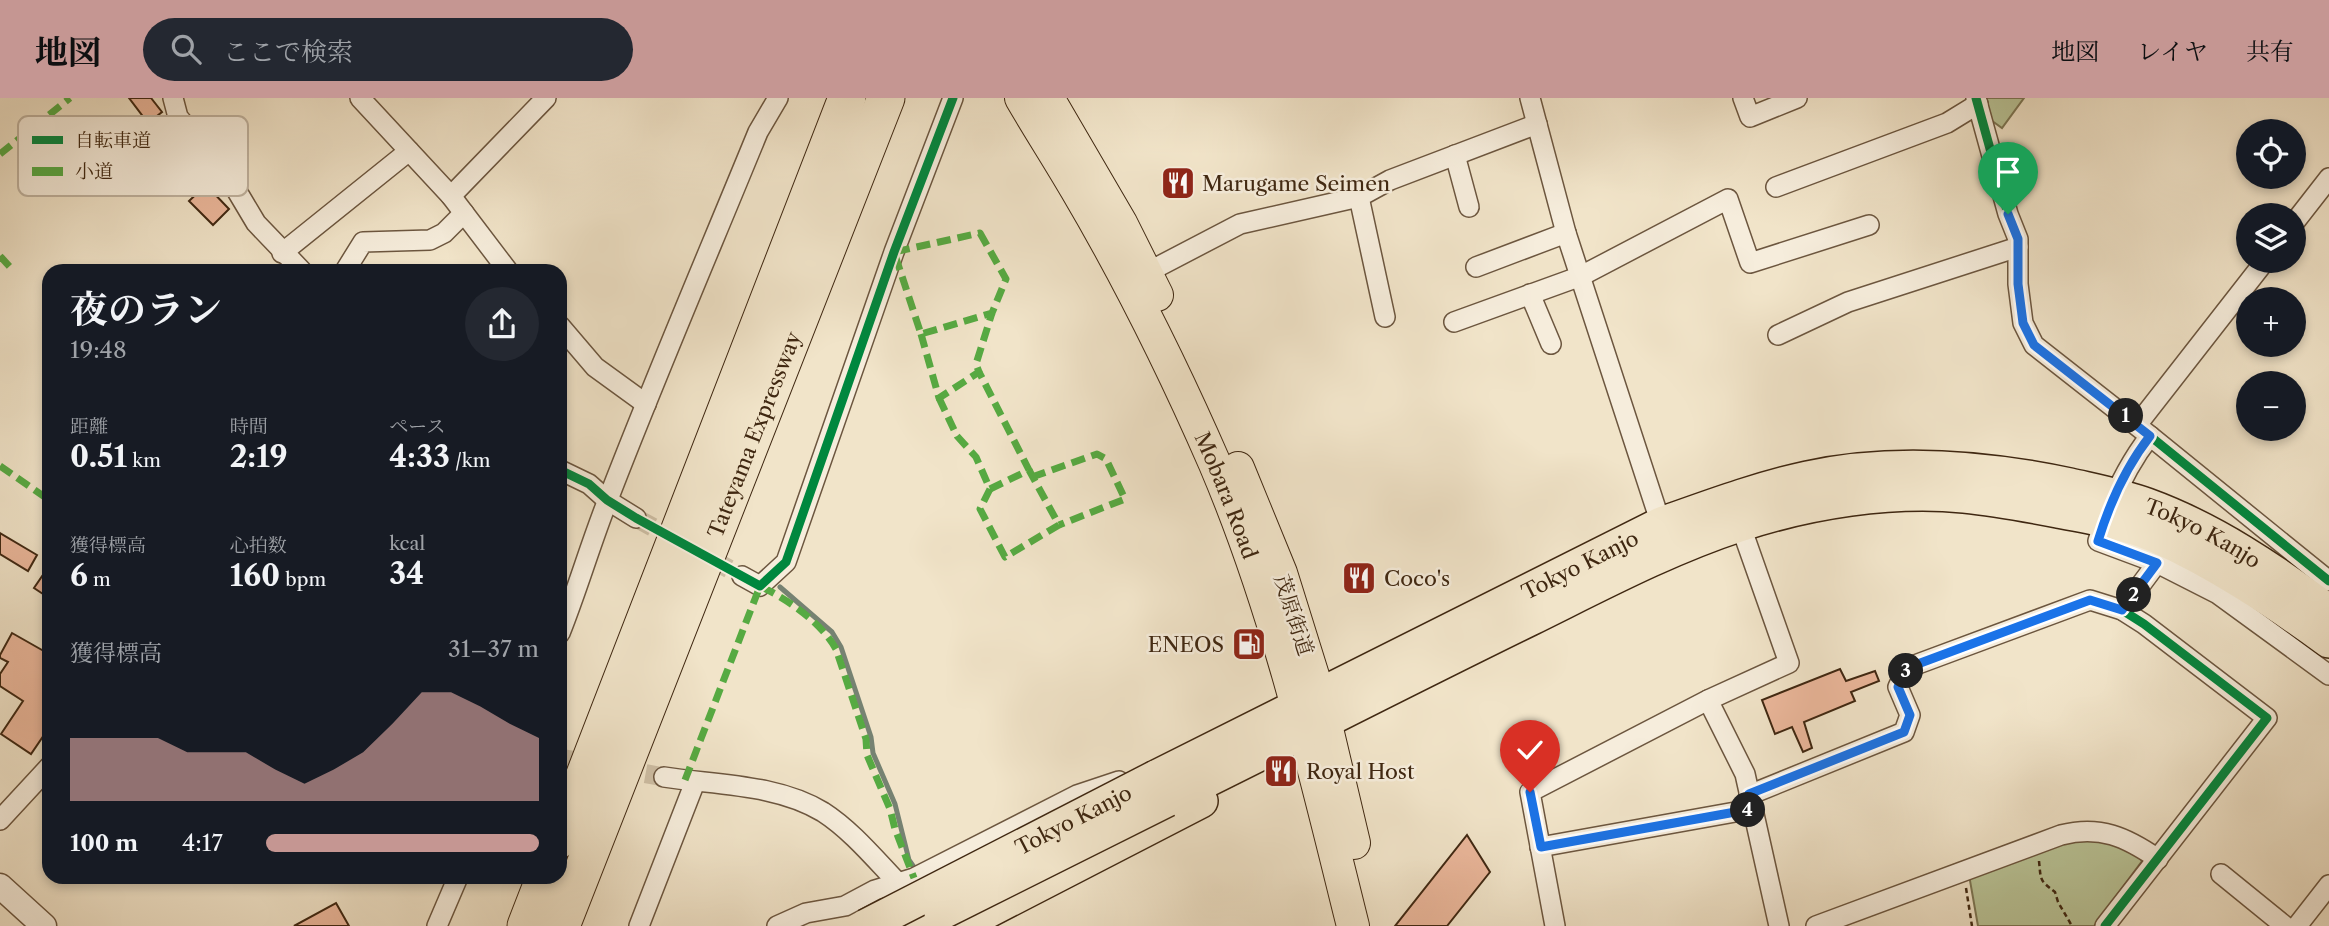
<!DOCTYPE html>
<html lang="ja">
<head>
<meta charset="utf-8">
<style>
  :root { --surface:#171b24; --page:#242831; --text:#f1f3f6; --muted:#9ea1a6; --accent:#c59692 }
  body { margin:0; font-family:"Libre Caslon Text","Noto Serif JP",serif; background:var(--page); color:var(--text); height:100vh; display:flex; flex-direction:column; font-size:26px; white-space:nowrap }
  * { box-sizing:border-box; margin:0 }
  p { font-size:23px; color:var(--muted) }
  .icon { flex:none; width:38px; height:38px; fill:none; stroke:currentColor; stroke-width:2; stroke-linecap:round; stroke-linejoin:round }
  .map { position:relative; flex:1; overflow:hidden }
  .drawer { position:absolute; left:42px; top:166px; width:525px; height:620px; display:flex; flex-direction:column; background:var(--surface); border-radius:21px; box-shadow:0 4px 10px #0003 }
  .drawer>* { flex:none }
  .fabs { position:absolute; left:2236px; top:21px; display:grid; gap:14px }
  .fabs a { display:grid; place-items:center; width:70px; height:70px; border-radius:50%; background:var(--surface); box-shadow:0 4px 10px #0003; font-size:35px }
  .pin { position:absolute; display:grid; place-items:center; width:60px; height:60px; color:#fff; margin:-72px -30px; border-radius:50% 50% 50% 0; rotate:-45deg; box-shadow:0 0 7px #0007 }
  .pin .icon { rotate:45deg }
  .km { position:absolute; width:35px; height:35px; margin:-18px; border-radius:50%; background:#222; color:#fff; font-size:19px; line-height:35px; text-align:center }
  .round { display:grid; place-items:center; flex:none; width:74px; height:74px; border-radius:37px; background:var(--page) }
  .overview { display:flex; align-items:center; justify-content:space-between; height:119px; padding:0 28px }
  h1 { font-size:38px; font-weight:700; line-height:52px }
  .stats { display:grid; grid-template-columns:repeat(3,1fr); gap:10px; height:119px; padding:7px 28px }
  .stats div { display:grid; align-content:center }
  .stats b { font-size:30px; font-weight:700 }
  .stats small { font-size:19px; font-weight:400 }
  .stats p { font-size:19px }
  .chart { height:196px; padding:14px 28px }
  .chart p { display:flex; justify-content:space-between }
  .chart svg { width:100%; height:126px; margin-top:7px; fill:var(--accent); opacity:.7 }
  ul { padding:0 28px; list-style:none; font-size:23px }
  li { display:grid; grid-template-columns:112px 84px 1fr; align-items:center; height:52px }
  li i { height:18px; border-radius:9px; background:var(--accent) }
  header { display:flex; align-items:center; gap:42px; box-sizing:border-box; height:98px; padding:0 35px; background:var(--accent); color:#111 }
  header strong { font-size:33px }
  nav { display:flex; gap:38px; margin-inline-start:auto; font-size:24px }
  .search { width:490px; height:63px; background:var(--page); display:flex; align-items:center; gap:18px; box-sizing:border-box; padding:0 24px; border-radius:38px; color:var(--muted); font-size:26px }
  .map>svg:first-child { display:block }
  .green { fill:#b9c497; stroke:#7c7654; stroke-width:2 }
  .lines { fill:none; stroke-linecap:round; stroke-linejoin:round }
  .stream { stroke:#768272; stroke-width:5 }
  .building { fill:#ebb79b; stroke:#3f2711; stroke-width:2 }
  .minor-tunnel { stroke:#cdbea4; stroke-width:19; stroke-dasharray:19 10; stroke-linecap:butt }
  .minor-casing { stroke:#6c563f; stroke-width:22 }
  .tertiary-casing { stroke:#6c563f; stroke-width:27 }
  .primary-casing { stroke:#3f2711; stroke-width:34 }
  .trunk-casing { stroke:#3f2711; stroke-width:36 }
  .motorway-casing { stroke:#3f2711; stroke-width:39 }
  .path { stroke:#3f2711; stroke-width:2.5; stroke-dasharray:5 3.5; stroke-linecap:butt }
  .minor { stroke:#f6eddc; stroke-width:19 }
  .tertiary { stroke:#f6eddc; stroke-width:24 }
  .primary { stroke:#f1e4c9; stroke-width:32 }
  .trunk { stroke:#f1e4c9; stroke-width:33 }
  .motorway { stroke:#f1e4c9; stroke-width:37 }
  .trunk-bridge-casing { stroke:#3f2711; stroke-width:36; stroke-linecap:butt }
  .trunk-bridge { stroke:#f1e4c9; stroke-width:33 }
  .quiet { stroke:#56aa42; stroke-width:7; stroke-dasharray:14 7; stroke-linecap:butt }
  .cycleway-casing { stroke:#f6eddc; stroke-width:13 }
  .cycleway { stroke:#00873e; stroke-width:9 }
  .route-casing { stroke:#fff; stroke-width:14 }
  .route { stroke:#1a73e8; stroke-width:9 }
  .labels { text-anchor:middle; dominant-baseline:central; stroke-width:5; stroke-linejoin:round; paint-order:stroke }
  .poi-label { font-size:21px; fill:#3f2711; stroke:#f6eddc; text-anchor:start }
  .street-label { font-size:21px; fill:#3f2711; stroke:#f6eddc }
  .key { fill:#f6eddc; stroke:#bfb29f; stroke-width:2 }
  .key-label { font-size:19px; fill:#3f2711 }
</style>
</head>
<body>
<header>
<strong>地図</strong>
<div class="search"><svg class="icon" aria-label="search" viewBox="0 0 24 24"><circle cx="10" cy="10" r="6"/><path d="M15 15l6 6"/></svg>ここで検索</div>
<nav><a>地図</a><a>レイヤ</a><a>共有</a></nav>
</header>
<div class="map">
<svg width="2329" height="828" viewBox="0 0 2329 828">
  <rect width="100%" height="100%" fill="#f1e4c9"/>
  <filter id="stains"><feTurbulence type="fractalNoise" baseFrequency=".00286" numOctaves="4"/><feColorMatrix values="0 0 0 0 .2 0 0 0 0 .09 0 0 0 0 .02 0 0 0 .5 -.17"/></filter>
  <radialGradient id="worn" r=".72"><stop offset=".6" stop-color="#630" stop-opacity="0"/><stop offset="1" stop-color="#630" stop-opacity=".3"/></radialGradient>
  <g class="green">
    <polygon points="1985,0 2024,0 2002,30 1988,20"/>
    <polygon points="2093,739 2136,755 2142,763 2094,828 1978,828 1969,777 2057,744"/>
  </g>
  <g class="lines">
    <polyline class="stream" points="780,489 832,534 841,549 871,639 873,655 895,706 909,762 918,775"/>
  </g>
  <g class="building">
    <polygon points="129,0 151,0 162,14 148,25"/>
    <polygon points="206,87 229,111 213,127 189,103"/>
    <polygon points="0,435 37,457 28,473 0,456"/>
    <polygon points="49,468 49,500 34,490"/>
    <polygon points="12,535 49,556 49,641 44,637 31,656 1,636 23,603 0,588 0,576 8,564 0,560 0,557"/>
    <polygon points="1840,571 1846,583 1875,573 1879,583 1851,594 1855,603 1804,624 1812,650 1803,654 1792,629 1775,636 1762,602"/>
    <polygon points="1467,737 1490,774 1447,828 1395,828"/>
    <polygon points="336,805 349,828 294,828"/>
  </g>
  <g class="lines">
    <g class="minor-tunnel">
      <polyline points="636,420 742,478"/>
      <polyline points="560,660 664,679"/>
    </g>
    <g class="minor-casing">
      <g id="minor">
        <polyline points="173,0 178,19 228,78 256,125 302,173"/>
        <polyline points="360,0 451,98 508,173"/>
        <polyline points="1530,0 1566,135 1661,426"/>
        <polyline points="1743,0 1750,19 1797,0"/>
        <polyline points="1976,0 2008,116 2018,141 2018,186 2023,225 2034,247 2150,338 2329,483"/>
        <polyline points="1455,57 1469,109"/>
        <polyline points="1776,89 1947,25 1978,6"/>
        <polyline points="451,98 546,0"/>
        <polyline points="2294,125 2329,80"/>
        <polyline points="282,155 409,53"/>
        <polyline points="1476,169 1566,135"/>
        <polyline points="345,173 363,144 430,142 444,135 464,115"/>
        <polyline points="1146,175 1240,126 1359,99"/>
        <polyline points="1530,196 1551,246"/>
        <polyline points="1385,219 1359,99 1390,82 1537,26"/>
        <polyline points="1454,224 1581,178 1728,101 1750,165 1869,127"/>
        <polyline points="560,228 595,269 646,306"/>
        <polyline points="1778,237 1848,204 2018,149"/>
        <polyline points="2137,327 2265,163"/>
        <path d="M2150 338C2125 370 2110 404 2098 443L2157 465 2218 496 2329 577"/>
        <polyline points="560,372 589,386 607,402 636,420"/>
        <polyline points="742,478 760,488 786,464 894,154 953,0"/>
        <polyline points="2122,512 2157,465"/>
        <path d="M560 535C578 490 591 444 609 399 656 277 708 156 758 34L778 0"/>
        <polyline points="1708,602 1745,676 1779,828"/>
        <path d="M664 679C716 687 777 686 823 714 851 732 875 761 898 785"/>
        <polyline points="1749,697 1904,634 1910,617 1898,589 1907,570 2090,502 2122,512 2144,526 2267,620 2105,828"/>
        <polyline points="0,722 49,669"/>
        <polyline points="1540,749 1752,711"/>
        <polyline points="2221,776 2285,828"/>
        <polyline points="437,828 458,779"/>
        <polyline points="639,828 695,684"/>
        <polyline points="777,828 806,815 845,808 875,792 914,780 1077,697 1119,683"/>
        <polyline points="1555,828 1530,694 1708,602 1789,565 1740,426"/>
        <path d="M1816 828 2061 737C2100 727 2126 739 2158 761"/>
        <polyline points="2297,828 2329,787"/>
      </g>
    </g>
    <g class="tertiary-casing">
      <polyline id="tertiary" points="0,788 44,828"/>
    </g>
    <g class="primary-casing">
      <g id="primary">
        <path id="s1" d="M1021 0C1039 31 1058 60 1076 91 1128 179 1174 272 1215 366 1278 514 1314 672 1353 828"/>
        <polyline points="1048,0 1121,125 1157,197"/>
        <polyline points="1238,370 1281,475 1319,597 1354,745"/>
      </g>
    </g>
    <g class="trunk-casing">
      <g id="trunk">
        <path id="s2" d="M1156 679 1661 426C1709 409 1757 391 1807 380 1894 361 1985 369 2070 387 2096 393 2122 398 2147 407 2213 431 2274 472 2329 514"/>
        <path d="M1167 702C1289 642 1409 580 1530 521 1599 487 1666 451 1739 427 1809 404 1890 391 1964 398 1995 401 2027 407 2058 413 2091 419 2125 425 2156 438 2217 465 2275 504 2329 543"/>
        <polyline points="959,828 1201,703"/>
      </g>
    </g>
    <g class="motorway-casing">
      <g id="motorway">
        <polyline points="560,741 847,0"/>
        <polyline points="526,828 545,779"/>
        <path id="s3" d="M561 828 886 0"/>
      </g>
    </g>
    <g class="path">
      <path d="M2039 763C2041 782 2039 782 2055 794L2058 804 2072 828"/>
      <polyline points="1966,790 1972,828"/>
    </g>
    <use href="#minor" class="minor"/>
    <use href="#tertiary" class="tertiary"/>
    <use href="#primary" class="primary"/>
    <use href="#trunk" class="trunk"/>
    <use href="#motorway" class="motorway"/>
    <g class="trunk-bridge-casing">
      <g id="trunk-bridge">
        <polyline points="941,815 1167,702"/>
        <path id="s4" d="M866 828 1156 679"/>
      </g>
    </g>
    <use href="#trunk-bridge" class="trunk-bridge"/>
    <g class="quiet">
      <polyline points="0,56 70,0"/>
      <polygon points="980,135 1006,181 992,215 921,236 894,154"/>
      <polyline points="0,158 10,169"/>
      <polyline points="921,236 939,300 979,274 976,266 992,215"/>
      <polyline points="939,300 957,338 976,359 990,391 1029,372 979,274"/>
      <polyline points="0,368 49,402"/>
      <polyline points="1032,379 1097,356 1106,361 1125,401 1059,427"/>
      <polyline points="990,391 980,411 1005,459 1059,427 1029,372"/>
      <path d="M685 682 760 488C787 501 821 524 836 551L866 641 867 657 890 711 895 731 914 780"/>
    </g>
    <g class="cycleway-casing">
      <g id="cycleway">
        <polyline points="1976,0 2008,116 2018,141 2018,186 2023,225 2034,247 2150,338 2329,483"/>
        <polyline points="560,372 589,386 607,402 636,420 760,488 786,464 894,154 953,0"/>
        <polyline points="1749,697 1904,634 1910,617 1898,589 1907,570 2090,502 2122,512 2144,526 2267,620 2105,828"/>
      </g>
    </g>
    <use href="#cycleway" class="cycleway"/>
  </g>
  <g class="lines">
    <g class="route-casing">
      <path id="route" d="M1530 694 1541 749 1752 711 1749 696 1904 634 1910 617 1898 589 1907 570 2090 502 2122 512 2157 465 2098 443C2110 404 2125 370 2150 338L2034 247 2023 225 2018 186V141L2008 116"/>
    </g>
    <use href="#route" class="route"/>
  </g>
  <defs>
    <g id="restaurant-square" transform="scale(1.75)"><rect x="-9" y="-9" width="18" height="18" rx="4" fill="#8f2418" stroke="#f6eddc"/><path d="M-5-6h1v4h1v-4h1v4h1v-4h1v5L-1.5 .5V6h-2V.5L-5-1ZM5-6V6H3V1.5H1.5Q1.5-4 5-6Z" fill="#fff"/></g>
    <g id="fuel-square" transform="scale(1.75)"><rect x="-9" y="-9" width="18" height="18" rx="4" fill="#8f2418" stroke="#f6eddc"/><path d="M-5.5-6h7V0h2V4h1.3V-2.5L3-4.5l.8-.8L6-3V5H2.5V1h-1V6h-7ZM-4.2-4.7v3.2H.2V-4.7Z" fill="#fff"/></g>
  </defs>
  <g fill-rule="evenodd">
    <use href="#restaurant-square" x="1178" y="85"/>
    <use href="#restaurant-square" x="1359" y="480"/>
    <use href="#fuel-square" x="1249" y="546"/>
    <use href="#restaurant-square" x="1281" y="673"/>
  </g>
  <g class="labels">
    <g class="poi-label">
      <text x="1202" y="85">Marugame Seimen</text>
      <text x="1384" y="480">Coco's</text>
      <text x="1224" y="546" text-anchor="end">ENEOS</text>
      <text x="1306" y="673">Royal Host</text>
    </g>
    <g class="street-label">
      <text stroke="none"><textPath href="#s3" startOffset="528">Tateyama Expressway</textPath></text>
      <text stroke="none"><textPath href="#s1" startOffset="448">Mobara Road</textPath></text>
      <text stroke="none"><textPath href="#s2" startOffset="1125">Tokyo Kanjo</textPath></text>
      <text stroke="none"><textPath href="#s2" startOffset="474">Tokyo Kanjo</textPath></text>
      <text transform="translate(1294 517) rotate(72)">茂原街道</text>
      <text stroke="none"><textPath href="#s4" startOffset="233">Tokyo Kanjo</textPath></text>
    </g>
  </g>
  <rect x="18" y="18" width="230" height="80" rx="10" class="key"/>
  <rect x="32" y="38" width="31" height="8" fill="#00873e"/>
  <rect x="32" y="69" width="31" height="9" fill="#56aa42"/>
  <g class="key-label">
    <text x="75" y="49">自転車道</text>
    <text x="75" y="80">小道</text>
  </g>
  <rect width="100%" height="100%" filter="url(#stains)"/>
  <rect width="100%" height="100%" fill="url(#worn)"/>
</svg>
<div class="fabs">
<a><svg class="icon" aria-label="locate" viewBox="0 0 24 24"><circle cx="12" cy="12" r="6"/><path d="M12 2v4M12 18v4M2 12h4M18 12h4"/></svg></a>
<a><svg class="icon" aria-label="layers" viewBox="0 0 24 24"><path d="M12 4l9 5-9 5-9-5zM3 14l9 5 9-5"/></svg></a>
<a>+</a>
<a>−</a>
</div>
<div class="pin" style="left:2008px;top:116px;background:#1e9e55"><svg class="icon" aria-label="arrive" viewBox="0 0 24 24"><path d="M6 21V4h12l-3 4 3 4H6"/></svg></div>
<div class="pin" style="left:1530px;top:694px;background:#d93025"><svg class="icon" aria-label="check" viewBox="0 0 24 24"><path d="M5 12l5 5 9-10"/></svg></div>
<b class="km" style="left:2126px;top:318px">1</b>
<b class="km" style="left:2134px;top:497px">2</b>
<b class="km" style="left:1906px;top:573px">3</b>
<b class="km" style="left:1748px;top:712px">4</b>
<section class="drawer">
<div class="overview"><div><h1>夜のラン</h1><p>19:48</p></div><a class="round"><svg class="icon" aria-label="share" viewBox="0 0 24 24"><path d="M12 15V3M7 8l5-5 5 5M5 13v7h14v-7"/></svg></a></div>
<div class="stats">
<div><p>距離</p><b>0.51<small> km</small></b></div>
<div><p>時間</p><b>2:19</b></div>
<div><p>ペース</p><b>4:33<small> /km</small></b></div>
</div>
<div class="stats">
<div><p>獲得標高</p><b>6<small> m</small></b></div>
<div><p>心拍数</p><b>160<small> bpm</small></b></div>
<div><p>kcal</p><b>34</b></div>
</div>
<div class="chart"><p><span>獲得標高</span>31–37 m</p>
<svg viewBox="0 0 160 44" preserveAspectRatio="none"><path d="M0 44V22L10 22L20 22L30 22L40 27L50 27L60 27L70 33L80 38L90 33L100 27L110 17L120 6L130 6L140 11L150 17L160 22V44z"/></svg>
</div>
<ul>
<li><b>100 m</b>4:17<i style="width:100%"></i></li>
</ul>
</section>
</div>
</body>
</html>
